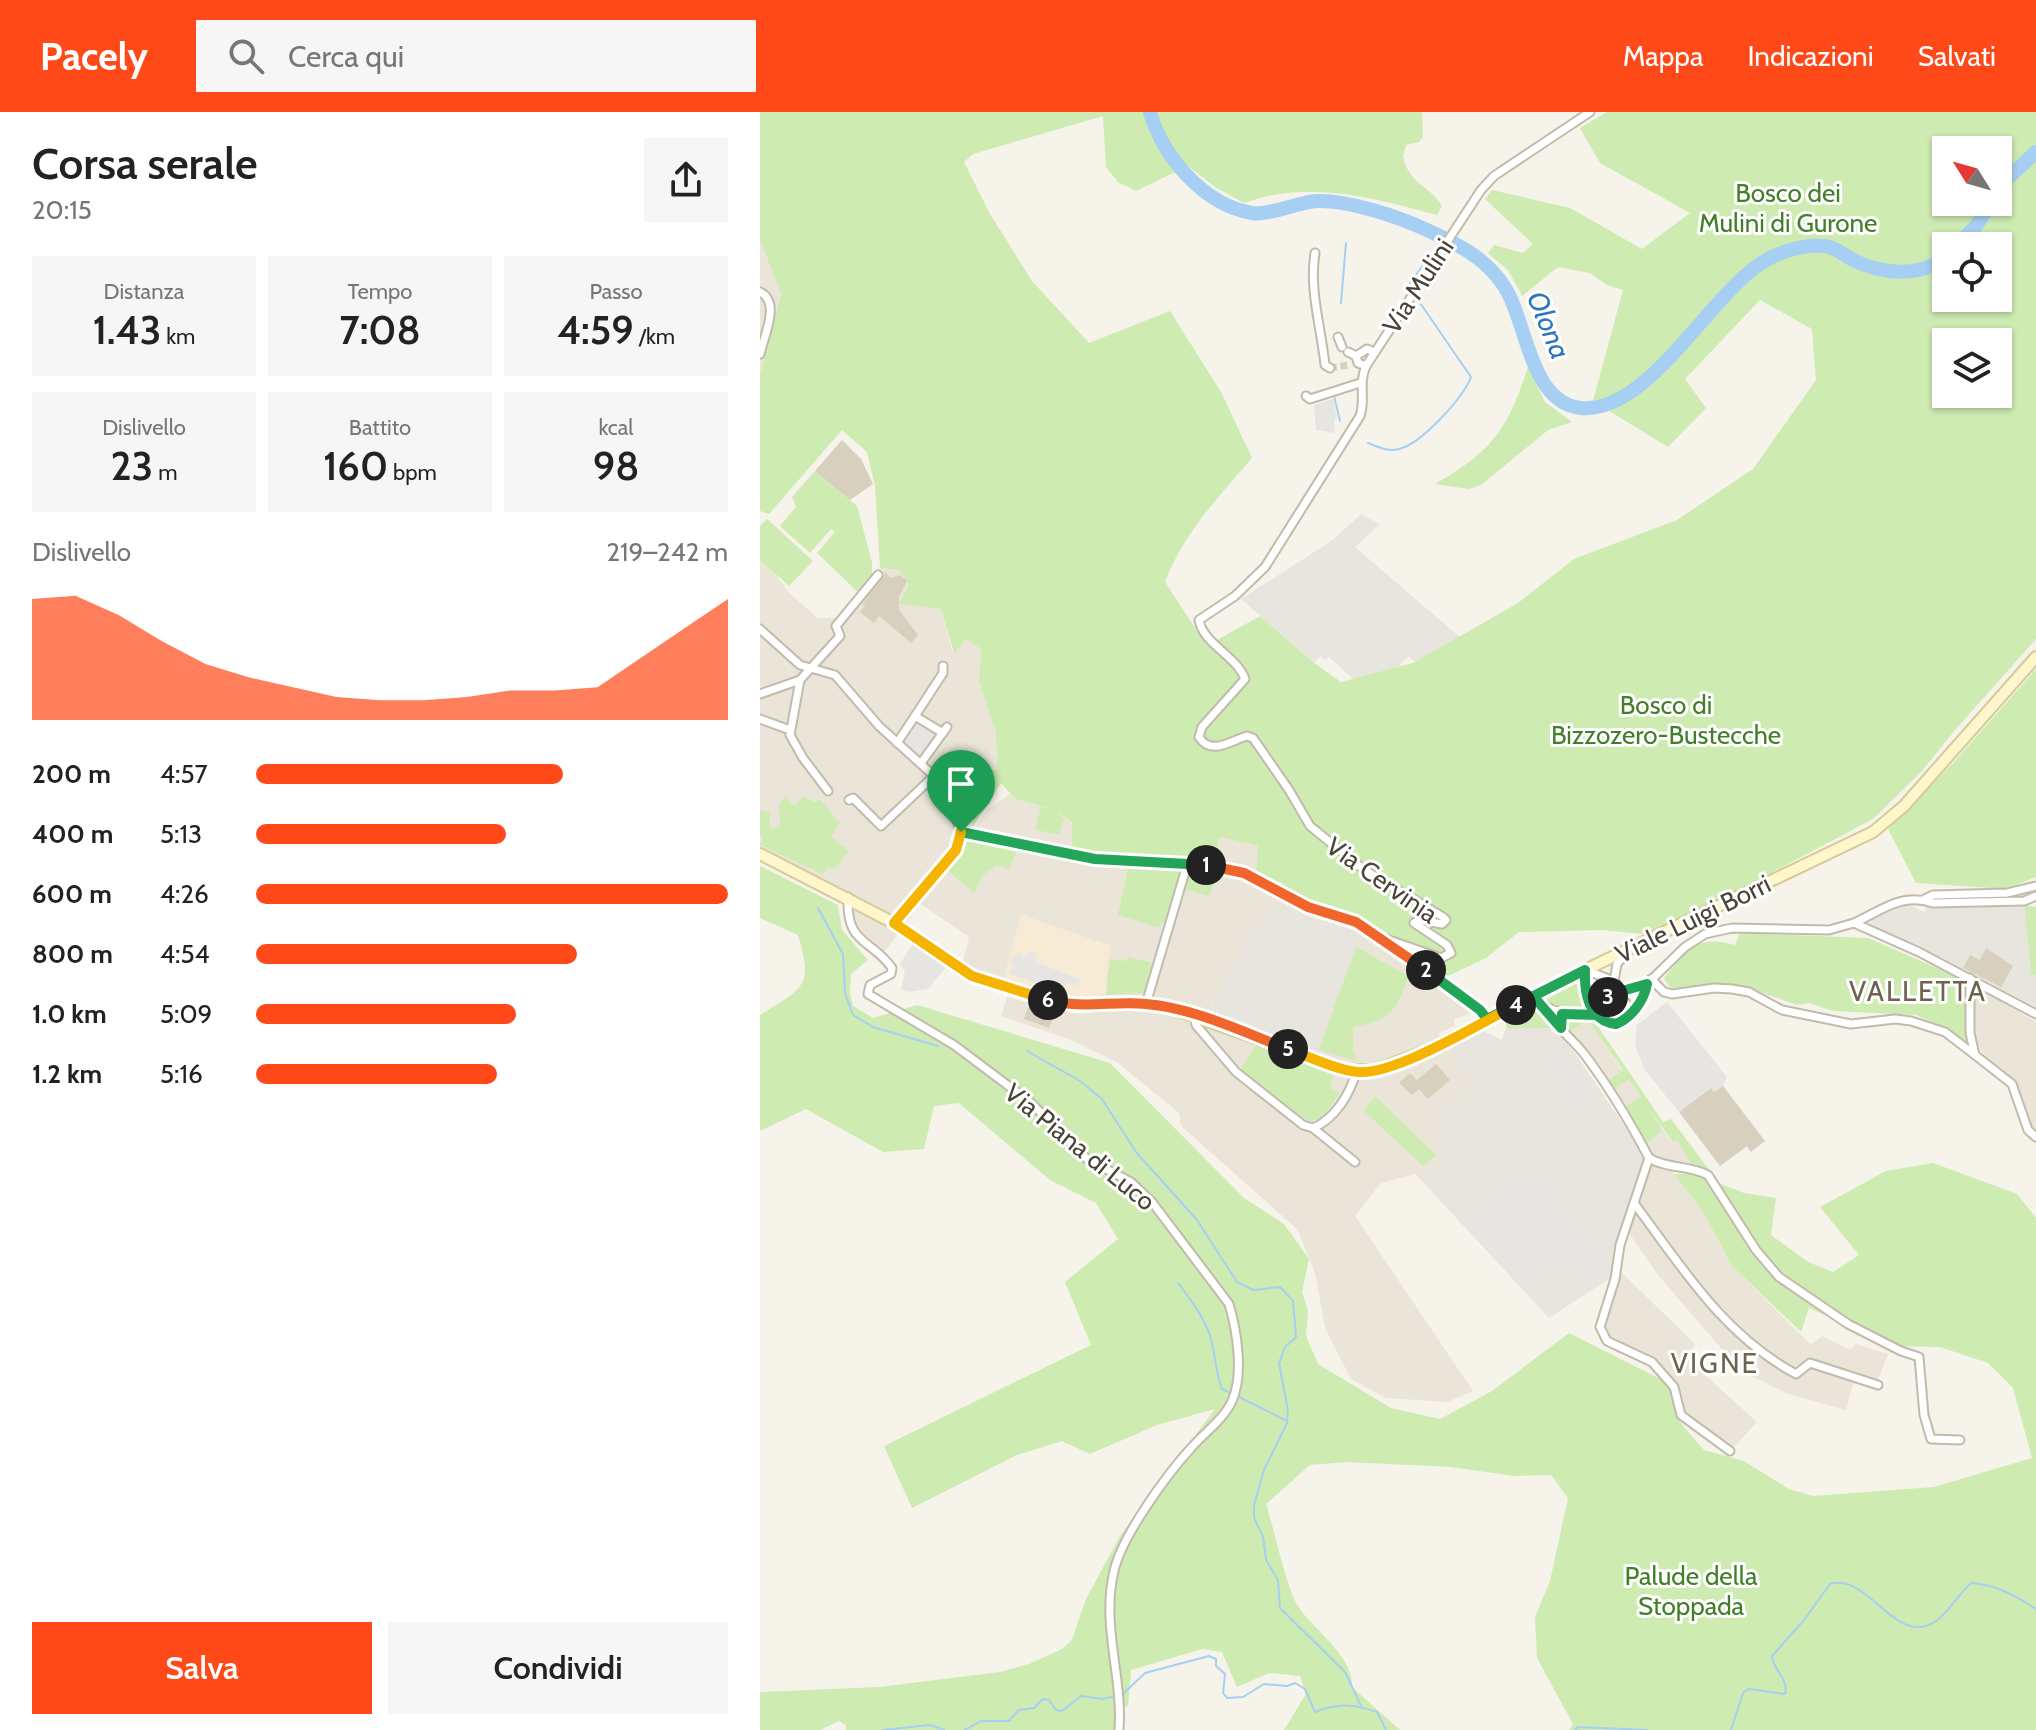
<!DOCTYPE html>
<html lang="it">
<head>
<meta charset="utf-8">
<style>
  :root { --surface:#fff; --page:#f6f6f6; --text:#222; --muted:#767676; --accent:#ff4918 }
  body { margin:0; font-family:Cabin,sans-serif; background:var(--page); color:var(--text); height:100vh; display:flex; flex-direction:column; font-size:30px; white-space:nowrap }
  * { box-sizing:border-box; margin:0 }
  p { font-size:26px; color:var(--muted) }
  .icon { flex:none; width:44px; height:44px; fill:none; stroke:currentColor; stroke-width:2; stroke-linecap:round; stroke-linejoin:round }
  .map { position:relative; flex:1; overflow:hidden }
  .side { display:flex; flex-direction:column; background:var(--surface); width:760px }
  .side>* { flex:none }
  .needle { width:52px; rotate:307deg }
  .fabs { position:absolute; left:1172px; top:24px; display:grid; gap:16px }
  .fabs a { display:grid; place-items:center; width:80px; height:80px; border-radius:0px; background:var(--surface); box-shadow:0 2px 6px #0004; font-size:40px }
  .pin { position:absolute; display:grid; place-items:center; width:68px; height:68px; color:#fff; margin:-82px -34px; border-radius:50% 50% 50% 0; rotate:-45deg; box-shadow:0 0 8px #0007 }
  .pin .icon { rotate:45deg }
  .km { position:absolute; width:40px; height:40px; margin:-20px; border-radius:50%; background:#222; color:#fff; font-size:22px; line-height:40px; text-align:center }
  .round { display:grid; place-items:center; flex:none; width:84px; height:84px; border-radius:0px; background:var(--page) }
  .overview { display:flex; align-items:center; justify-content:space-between; height:136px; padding:0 32px }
  h1 { font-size:44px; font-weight:600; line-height:60px }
  .metrics { display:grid; grid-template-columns:repeat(3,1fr); gap:12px; height:136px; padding:8px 32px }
  .metrics div { display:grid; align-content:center; border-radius:0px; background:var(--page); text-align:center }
  .metrics b { font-size:40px; font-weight:600 }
  .metrics small { font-size:22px; font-weight:400 }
  .metrics p { font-size:22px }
  .chart { height:224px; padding:16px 32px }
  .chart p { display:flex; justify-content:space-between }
  .chart svg { width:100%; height:144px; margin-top:8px; fill:var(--accent); opacity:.7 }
  .button { display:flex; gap:16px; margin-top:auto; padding:16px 32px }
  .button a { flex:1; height:92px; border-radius:0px; background:var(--accent); color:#fff; font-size:32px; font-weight:600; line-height:92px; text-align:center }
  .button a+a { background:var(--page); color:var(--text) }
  ul { padding:0 32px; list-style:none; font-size:26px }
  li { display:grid; grid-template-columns:128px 96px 1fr; align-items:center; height:60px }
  li i { height:20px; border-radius:10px; background:var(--accent) }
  header { display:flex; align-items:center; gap:48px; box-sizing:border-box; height:112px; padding:0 40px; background:var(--accent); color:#fff }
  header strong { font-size:38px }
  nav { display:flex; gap:44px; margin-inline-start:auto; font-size:28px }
  .search { width:560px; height:72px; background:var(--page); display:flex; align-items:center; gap:20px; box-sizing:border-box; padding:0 28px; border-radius:0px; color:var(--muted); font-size:30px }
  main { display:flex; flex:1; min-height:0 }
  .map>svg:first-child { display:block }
  .residential { fill:#eae5d8 }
  .commercial { fill:#f7ebd5 }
  .industrial { fill:#e8e4de }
  .green { fill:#ceebb2; fill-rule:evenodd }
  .parking { fill:#e7e5e2 }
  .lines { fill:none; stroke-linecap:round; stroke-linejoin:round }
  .stream { stroke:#a6cff3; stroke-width:2 }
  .river { stroke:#a6cff3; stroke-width:14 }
  .building { fill:#d8d0bf }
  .street-tunnel { stroke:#d3d0c6; stroke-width:7; stroke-dasharray:7 3.5; stroke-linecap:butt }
  .street-casing { stroke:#c2bbac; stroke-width:11 }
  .secondary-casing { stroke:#d7ca99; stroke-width:14 }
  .street { stroke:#fff; stroke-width:7 }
  .secondary { stroke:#fff6cb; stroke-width:10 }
  .split-1-casing { stroke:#fff; stroke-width:16 }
  .split-2-casing { stroke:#fff; stroke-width:16 }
  .split-3-casing { stroke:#fff; stroke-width:16 }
  .split-4-casing { stroke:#fff; stroke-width:16 }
  .split-5-casing { stroke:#fff; stroke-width:16 }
  .split-6-casing { stroke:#fff; stroke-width:16 }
  .split-7-casing { stroke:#fff; stroke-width:16 }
  .split-1 { stroke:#22a559; stroke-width:10 }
  .split-2 { stroke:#f0652b; stroke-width:10 }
  .split-3 { stroke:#22a559; stroke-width:10 }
  .split-4 { stroke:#22a559; stroke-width:10 }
  .split-5 { stroke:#f5b400; stroke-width:10 }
  .split-6 { stroke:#f0652b; stroke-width:10 }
  .split-7 { stroke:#f5b400; stroke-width:10 }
  .labels { text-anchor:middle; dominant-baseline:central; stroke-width:6; stroke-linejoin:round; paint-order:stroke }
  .park-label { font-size:26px; fill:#437f28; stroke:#fff }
  .street-label { font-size:26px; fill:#4a4438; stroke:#fff }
  .water-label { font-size:28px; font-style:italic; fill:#2c76bb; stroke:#fff }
  .neighbourhood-label { font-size:28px; letter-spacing:2px; fill:#6d634e; stroke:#fff }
</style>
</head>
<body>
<header>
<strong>Pacely</strong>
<div class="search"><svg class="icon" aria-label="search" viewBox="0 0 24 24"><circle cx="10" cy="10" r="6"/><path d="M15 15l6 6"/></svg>Cerca qui</div>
<nav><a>Mappa</a><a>Indicazioni</a><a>Salvati</a></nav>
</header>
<main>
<section class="side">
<div class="overview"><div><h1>Corsa serale</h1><p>20:15</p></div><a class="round"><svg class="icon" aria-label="share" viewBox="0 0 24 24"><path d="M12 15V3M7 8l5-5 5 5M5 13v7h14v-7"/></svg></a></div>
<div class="metrics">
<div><p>Distanza</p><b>1.43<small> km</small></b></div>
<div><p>Tempo</p><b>7:08</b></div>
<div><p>Passo</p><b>4:59<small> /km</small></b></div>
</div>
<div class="metrics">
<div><p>Dislivello</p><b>23<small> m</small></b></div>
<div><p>Battito</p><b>160<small> bpm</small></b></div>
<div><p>kcal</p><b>98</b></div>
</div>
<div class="chart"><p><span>Dislivello</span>219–242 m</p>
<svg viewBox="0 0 160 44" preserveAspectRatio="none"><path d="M0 44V7L10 6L20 12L30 20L40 27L50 31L60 34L70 37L80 38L90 38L100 37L110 35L120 35L130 34L140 25L150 16L160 7V44z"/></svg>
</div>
<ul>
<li><b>200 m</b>4:57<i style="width:65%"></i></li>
<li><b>400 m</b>5:13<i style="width:53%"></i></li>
<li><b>600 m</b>4:26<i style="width:100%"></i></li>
<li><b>800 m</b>4:54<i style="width:68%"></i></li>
<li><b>1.0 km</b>5:09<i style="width:55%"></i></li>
<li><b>1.2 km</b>5:16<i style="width:51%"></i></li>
</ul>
<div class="button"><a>Salva</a><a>Condividi</a></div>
</section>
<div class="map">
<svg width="1276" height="1618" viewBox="0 0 1276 1618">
  <rect width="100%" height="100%" fill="#f5f3ea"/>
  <g class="residential">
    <polygon points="0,128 21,182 0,262"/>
    <polygon points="0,440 28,480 58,506 78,506 120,456 139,458 149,473 140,492 181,497 192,539 206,526 221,537 219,569 236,621 237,666 220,684 192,694 202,721 210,722 228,697 250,682 255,687 294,696 312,712 312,741 453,750 460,725 498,734 496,761 521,771 444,905 592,841 603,816 686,865 727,896 694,907 695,914 678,922 717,972 679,1001 690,1013 689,1045 662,1069 655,1062 621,1071 595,1104 713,1279 687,1290 626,1286 591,1267 565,1216 555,1160 537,1117 421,1014 419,1001 357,950 311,928 241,904 247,885 316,902 343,899 350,834 262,803 244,866 215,857 203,848 209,825 161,792 122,843 97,821 89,796 93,784 0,737"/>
    <polygon points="1214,873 1276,910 1276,1021 1270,1016 1254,969 1224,945 1215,924"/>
    <polygon points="825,909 829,910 912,1030 917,1028 933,1055 915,1054 914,1062 942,1098 972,1154 1051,1233 1062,1224 1090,1238 1096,1232 1128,1242 1115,1276 1094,1269 1086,1298 1028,1282 980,1258 898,1163 869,1121 889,1042 808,921"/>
    <polygon points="860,1159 935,1232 926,1246 997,1310 972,1337 922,1300 916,1274 909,1262 894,1248 843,1225"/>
  </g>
  <polygon class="commercial" points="261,803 351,834 344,885 324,887 282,879 244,866"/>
  <g class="industrial">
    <polygon points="601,402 620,412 595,435 702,527 671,563 648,544 613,584 569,545 565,548 560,544 554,551 481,487 573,428"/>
    <polygon points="521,771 546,792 603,816 556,939 521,935 444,906"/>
    <polygon points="1143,790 1164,800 1169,792 1264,793 1271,861 1276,864 1276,895 1156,832 1109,817 1109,811 1125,797"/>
    <polygon points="746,916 792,916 804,925 884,1043 867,1107 853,1138 852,1165 789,1206 662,1069 688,1045 674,1027 690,1013 678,1001 717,972 687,934 722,918 742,928"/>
  </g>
  <g class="green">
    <path d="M0 0H662L663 25 659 30 646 33 643 45C650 74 669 72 682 94L677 103C614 86 549 67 484 91L455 75 428 54 376 79 358 70 346 55 343 4 213 42 204 50 230 102 272 169 329 231 410 199 461 280 492 346C459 384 423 422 405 470L437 519 450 532 500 504 554 551 581 570 653 551 758 491 814 447 917 408 993 357 1056 268 1052 217 1000 188 925 267 946 296 908 335 833 289 863 178 847 173 830 161 798 155 762 184 748 158 728 141 734 133 763 141 773 132 725 87 732 78 810 96 882 137 930 101 840 51 820 16 847 0H1276V527L1195 618 1162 659 1113 707 918 810 884 822 842 818 759 820 726 846 686 865 603 816 546 792 521 771 496 761 498 734 460 725 453 750 312 742V711L297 699 304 708 299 722 275 718 281 695 291 696 255 687 241 671 210 719 214 707 210 697 196 698 192 689 209 671 218 679 226 670 222 666 229 658H237L236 621 219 569 221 537 206 527 194 541 181 497 139 492 149 473 139 458 120 456 115 373 107 340 82 318 9 402 0 399V262L21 182 0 128ZM1186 38H1238V90H1186ZM1186 134H1238V186H1186ZM1186 230H1238V282H1186Z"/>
    <path d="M768 255 785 290 812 310 788 318 721 373 708 377 675 372C732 340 748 317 768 255Z"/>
    <polygon points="55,359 97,394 112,450 112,466 100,482 57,441 75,420 71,417 50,441 20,414 36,395 32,385"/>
    <polygon points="7,407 53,449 29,474 0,448 0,414"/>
    <polygon points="1276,557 1276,765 1247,777 1156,771 1128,717 1194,650"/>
    <polygon points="25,684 34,694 44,684 55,691 59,687 80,711 71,725 89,739 75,756 67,756 63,762 0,733 3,725 0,723 0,698 11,701 9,709 12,718 20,712 19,693"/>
    <polygon points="208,727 258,735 249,758 237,753 223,763 214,781 184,755"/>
    <polygon points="369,751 419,755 422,759 406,810 401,810 399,816 358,803"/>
    <path d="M0 754 78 793 82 818 108 848 91 862 90 881 93 894 113 906 157 893 350 951 484 1086 524 1112 549 1147 542 1180 548 1199 546 1224 558 1252 631 1296 680 1307 732 1279 809 1221 908 1271 919 1309 944 1338 984 1349 1029 1377 1053 1384 1174 1375 1272 1346 1253 1276 1228 1251 1180 1235 1133 1234 1049 1196 1041 1220 972 1154 942 1098 914 1062H935L984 1081 1016 1086 1011 1123 1048 1150 1073 1160 1099 1143 1060 1095 1126 1059 1173 1051 1257 1082 1276 1106V1618H809L813 1612 777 1546 775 1505 790 1469 808 1386 791 1363 755 1364 691 1355 586 1350 550 1353 506 1392C514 1416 526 1475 538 1494 553 1518 594 1544 592 1575L640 1618H524L546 1582 540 1564 509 1561 477 1575 462 1540 442 1537 371 1558 368 1594 355 1598 356 1618H86V1613L79 1609 60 1618H0V1580L119 1575 240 1560 269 1552 302 1537 312 1528 326 1487 360 1424 455 1297 397 1313 330 1342 302 1329 257 1343 152 1396 124 1334 331 1233 305 1170 358 1127 336 1091 290 1068 199 991 174 994 164 1037 123 1040 46 997 0 1019V903C43 875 54 876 38 823L0 806Z"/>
    <polygon points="430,756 458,760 449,784 423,777"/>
    <polygon points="1264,793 1276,795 1276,864 1271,861"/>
    <path d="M980 821 1108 826 1207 869 1206 933 1185 916 1156 903 1073 899 1049 891 1037 893 987 875 955 872 910 876 904 866C928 837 937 822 975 833Z"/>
    <path d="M596 835 648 864C637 900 630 908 593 915V937L597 949 559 938Z"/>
    <polygon points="368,845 392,851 384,881 346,883 350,847 366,849"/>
    <polygon points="821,869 823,887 828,897 807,898 786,892 785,887"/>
    <polygon points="769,894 782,900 792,916 746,916 746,905"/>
    <polygon points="823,904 838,910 837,913 903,1010 911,1007 950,1059 933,1055 917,1028 913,1030 890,998 902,1019 887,1031 863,996 881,985 869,967 852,978 846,970 863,958 829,910 825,909 808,921 807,906"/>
    <polygon points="497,932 574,960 570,977 580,980 564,1005 551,1009 544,1006 480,958"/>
    <polygon points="615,984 676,1043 663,1054 604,999"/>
  </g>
  <g class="parking">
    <polygon points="573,287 577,307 574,308 575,321 556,318 554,293"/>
    <polygon points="157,607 178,621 161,646 141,630"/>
    <polygon points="154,830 186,855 168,877 149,880 141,878 145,860 140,852"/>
    <polygon points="271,839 277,841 274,850 321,867 318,874 307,870 303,880 249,862 253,853 250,848 259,840 263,845"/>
    <polygon points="907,890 967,965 963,974 954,980 950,976 919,1000 884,957 875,932 877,913"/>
    <polygon points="803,935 834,980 816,992 786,947"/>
    <polygon points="767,1061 777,1075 781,1073 828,1133 838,1128 847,1138 847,1149 840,1167 822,1167 799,1140 764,1166 712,1111 729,1097 724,1090"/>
  </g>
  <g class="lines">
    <g class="stream">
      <polyline points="676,135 683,125"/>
      <polyline points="651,178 650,170 666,150"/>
      <polyline points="581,191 586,131"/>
      <polyline points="574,284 580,309"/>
      <path d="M608 331C618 335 628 340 639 337 661 332 703 286 711 265L658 188"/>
      <polyline points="58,796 83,842 85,881 93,903 113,915 178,934"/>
      <polyline points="267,939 320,969 342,987 376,1040 437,1108 477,1170 493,1178 520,1175 533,1189 536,1225 525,1235 519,1251 528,1298 527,1311 504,1358 494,1393 494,1406 503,1424 506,1448 518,1468 520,1496 585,1560 601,1594"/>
      <path d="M418 1171C431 1188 445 1206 451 1227 456 1244 455 1260 462 1277L471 1281"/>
      <polyline points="477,1284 525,1308"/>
      <polyline points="123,1618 170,1613 184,1618"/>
      <path d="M205 1618 221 1609H249L259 1598 274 1596 283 1587 289 1588 296 1598 302 1599 321 1584 343 1587 363 1582 385 1561 449 1544 456 1547V1554L465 1562 463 1581 467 1586 483 1585 504 1572 527 1574 535 1571 545 1577 555 1600C578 1591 594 1592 617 1600L626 1618"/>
      <polyline points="815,1618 818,1615 887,1618"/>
      <path d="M971 1618 983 1581 988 1577 1025 1582C1029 1566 1013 1559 1012 1544L1044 1508 1070 1472C1109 1460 1136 1537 1176 1509 1190 1499 1198 1483 1211 1471 1236 1473 1255 1483 1276 1497"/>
    </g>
    <g class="river">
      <path d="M390 0C403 45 444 93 492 101 508 104 538 90 557 89 589 88 639 105 667 118 697 132 725 145 744 174 767 208 769 291 821 296 887 302 948 186 1000 152 1016 141 1042 132 1063 134 1074 134 1085 144 1095 149 1122 162 1163 166 1186 144"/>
      <polyline points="1238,81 1248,66 1276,40"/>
      <polyline points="1196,134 1216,114 1232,90"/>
    </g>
  </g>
  <g class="building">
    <polygon points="82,328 101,347 113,372 90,388 55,359"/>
    <polygon points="125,460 131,466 140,463 147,469 139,485 139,498 158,523 151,531 119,504 114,511 100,500 105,494 102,492 123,466"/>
    <polygon points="1226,836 1253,854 1241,875 1203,856 1210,843 1220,848"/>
    <polygon points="268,895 294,903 289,916 264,907"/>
    <polygon points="676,952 690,968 668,987 659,977 652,983 639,971 650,961 657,968"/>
    <polygon points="963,974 1005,1029 991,1040 987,1034 960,1054 919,1000 951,976 954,980"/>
  </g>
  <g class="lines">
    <polyline class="street-tunnel" points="570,256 589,253"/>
    <g class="street-casing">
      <g id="street">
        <path d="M555 141C549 178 561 215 565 253L570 256"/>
        <path d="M0 180C21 190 4 224 0 242"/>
        <polyline points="578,225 582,235"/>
        <polyline points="588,240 596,244 598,251 606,254"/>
        <polyline points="596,244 607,237 614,240"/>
        <polyline points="546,284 550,287 600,271"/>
        <polyline points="0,517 40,553 75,563 119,614 174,664 186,679 201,720 200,731 134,811"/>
        <polyline points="40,568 30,623 43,646 68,679"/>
        <polyline points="0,582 40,568 80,524 76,514 118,463"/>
        <polyline points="155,604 183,561 183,554"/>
        <polyline points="0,607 30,618"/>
        <polyline points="137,631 155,604 183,621"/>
        <polyline points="161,651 187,615"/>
        <polyline points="89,688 93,686 121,714 174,664"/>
        <polyline points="201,720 335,747 456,754 484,761 548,795 596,810 623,826 690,874 727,907"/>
        <path d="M88 785C86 834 111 826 132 856L131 862 110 873 108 882 194 933 270 990 327 1047 371 1070 392 1090 469 1192C477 1219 484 1263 472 1289 464 1307 445 1320 432 1335 407 1362 362 1424 354 1459 341 1513 363 1565 359 1618"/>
        <polyline points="1163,788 1173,783 1247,781 1276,774"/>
        <path d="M1094 811C1121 799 1141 780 1173 791L1264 789 1276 784"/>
        <path d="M623 826 681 846 691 841 687 833 654 811 659 808 682 812 686 808 683 805 603 757 550 714 529 678 493 626 487 624C470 629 451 644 439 625L442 615 485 567C477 544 443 532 439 508L475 484 505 455 600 304C606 287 598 271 606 254L721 78 734 64 830 0"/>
        <polyline points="1210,866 1210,921 1215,943 1252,972 1268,1018 1276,1025"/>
        <polyline points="891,867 904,880 912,882 954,876 972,877 989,880 1022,898 1091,912 1135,907 1151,909 1185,920 1215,943"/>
        <polyline points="854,869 857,852 868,839"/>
        <polyline points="862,879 887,872 925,835 945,822 972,816 1069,818 1094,811 1159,840 1276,902"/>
        <circle cx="854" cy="898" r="14"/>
        <path d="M773 884C792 904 810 902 836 902"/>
        <polyline points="386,892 427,753"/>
        <path d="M784 895C794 914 812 926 825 943 849 975 870 1010 889 1046 907 1057 929 1053 948 1063L996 1138 1019 1165 1088 1212 1141 1239 1159 1245 1164 1303 1171 1327 1200 1328"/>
        <path d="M868 900C881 893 884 886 887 872"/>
        <polyline points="836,902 826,886 825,858 854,869 862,879"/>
        <path d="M434 903 436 913 476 960 543 1013 553 1016C575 1007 590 982 596 960"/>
        <polyline points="553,1016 595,1050"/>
        <polyline points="889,1046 860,1133 855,1167 840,1215 847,1229 892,1250 914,1275 921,1303 970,1339"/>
        <path d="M874 1091C922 1155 963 1223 1036 1262L1050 1251 1118 1273"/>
      </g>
    </g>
    <g class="secondary-casing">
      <polyline id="secondary" points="0,742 134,811 212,864 296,890 316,893 386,892 410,896 584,957 613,959 668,938 825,858 1113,720 1144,694 1276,545"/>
    </g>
    <use href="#street" class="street"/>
    <use href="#secondary" class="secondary"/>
  </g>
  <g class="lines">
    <g class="split-1-casing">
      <polyline id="split-1" points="201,720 335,747 446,753"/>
    </g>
    <g class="split-2-casing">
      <polyline id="split-2" points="446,753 484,761 548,795 596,810 666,858"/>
    </g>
    <g class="split-3-casing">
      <polyline id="split-3" points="666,858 720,898 727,907 773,884 801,916 802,902 840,903 840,894 848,885"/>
    </g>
    <g class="split-4-casing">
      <path id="split-4" d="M756 893 825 858C824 881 829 909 856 912 871 906 884 889 887 872L862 879 859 885H848"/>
    </g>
    <g class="split-5-casing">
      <path id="split-5" d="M528 937C550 945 574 957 598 960 636 963 720 911 756 893"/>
    </g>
    <g class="split-6-casing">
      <path id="split-6" d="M288 888C321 897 353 889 386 892 434 896 483 920 528 937"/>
    </g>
    <g class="split-7-casing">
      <polyline id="split-7" points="201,720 196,738 134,811 212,864 288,888"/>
    </g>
    <use href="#split-1" class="split-1"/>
    <use href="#split-2" class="split-2"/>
    <use href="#split-3" class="split-3"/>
    <use href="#split-4" class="split-4"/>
    <use href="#split-5" class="split-5"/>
    <use href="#split-6" class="split-6"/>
    <use href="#split-7" class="split-7"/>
  </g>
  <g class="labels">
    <g class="park-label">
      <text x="1028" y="81">Bosco dei<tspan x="1028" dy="30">Mulini di Gurone</tspan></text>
      <text x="906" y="593">Bosco di<tspan x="906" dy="30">Bizzozero-Bustecche</tspan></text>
      <text x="931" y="1464">Palude della<tspan x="931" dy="30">Stoppada</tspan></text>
    </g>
    <g class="street-label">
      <text transform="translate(658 174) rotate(-57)">Via Mulini</text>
      <text transform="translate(622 768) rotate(35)">Via Cervinia</text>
      <text transform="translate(933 807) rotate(-26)">Viale Luigi Borri</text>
      <text transform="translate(320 1035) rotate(39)">Via Piana di Luco</text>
    </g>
    <g class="water-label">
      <text transform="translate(789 213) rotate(68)">Olona</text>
    </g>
    <g class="neighbourhood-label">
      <text x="1158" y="879">VALLETTA</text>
      <text x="955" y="1251">VIGNE</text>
    </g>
  </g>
</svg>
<div class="fabs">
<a><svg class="needle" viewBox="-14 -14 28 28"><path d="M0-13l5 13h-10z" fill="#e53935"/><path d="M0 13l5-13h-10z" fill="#767676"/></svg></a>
<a><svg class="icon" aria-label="locate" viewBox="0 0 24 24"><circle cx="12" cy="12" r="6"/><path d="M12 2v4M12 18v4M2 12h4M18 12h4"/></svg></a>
<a><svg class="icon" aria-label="layers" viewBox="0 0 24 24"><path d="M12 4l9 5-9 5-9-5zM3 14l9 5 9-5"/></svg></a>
</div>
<div class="pin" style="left:201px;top:720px;background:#1e9e55"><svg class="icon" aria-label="arrive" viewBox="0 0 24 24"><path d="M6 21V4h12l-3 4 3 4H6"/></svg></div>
<b class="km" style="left:446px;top:753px">1</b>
<b class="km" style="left:666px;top:858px">2</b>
<b class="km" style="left:848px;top:885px">3</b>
<b class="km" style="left:756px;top:893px">4</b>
<b class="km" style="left:528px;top:937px">5</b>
<b class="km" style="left:288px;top:888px">6</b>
</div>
</main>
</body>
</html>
